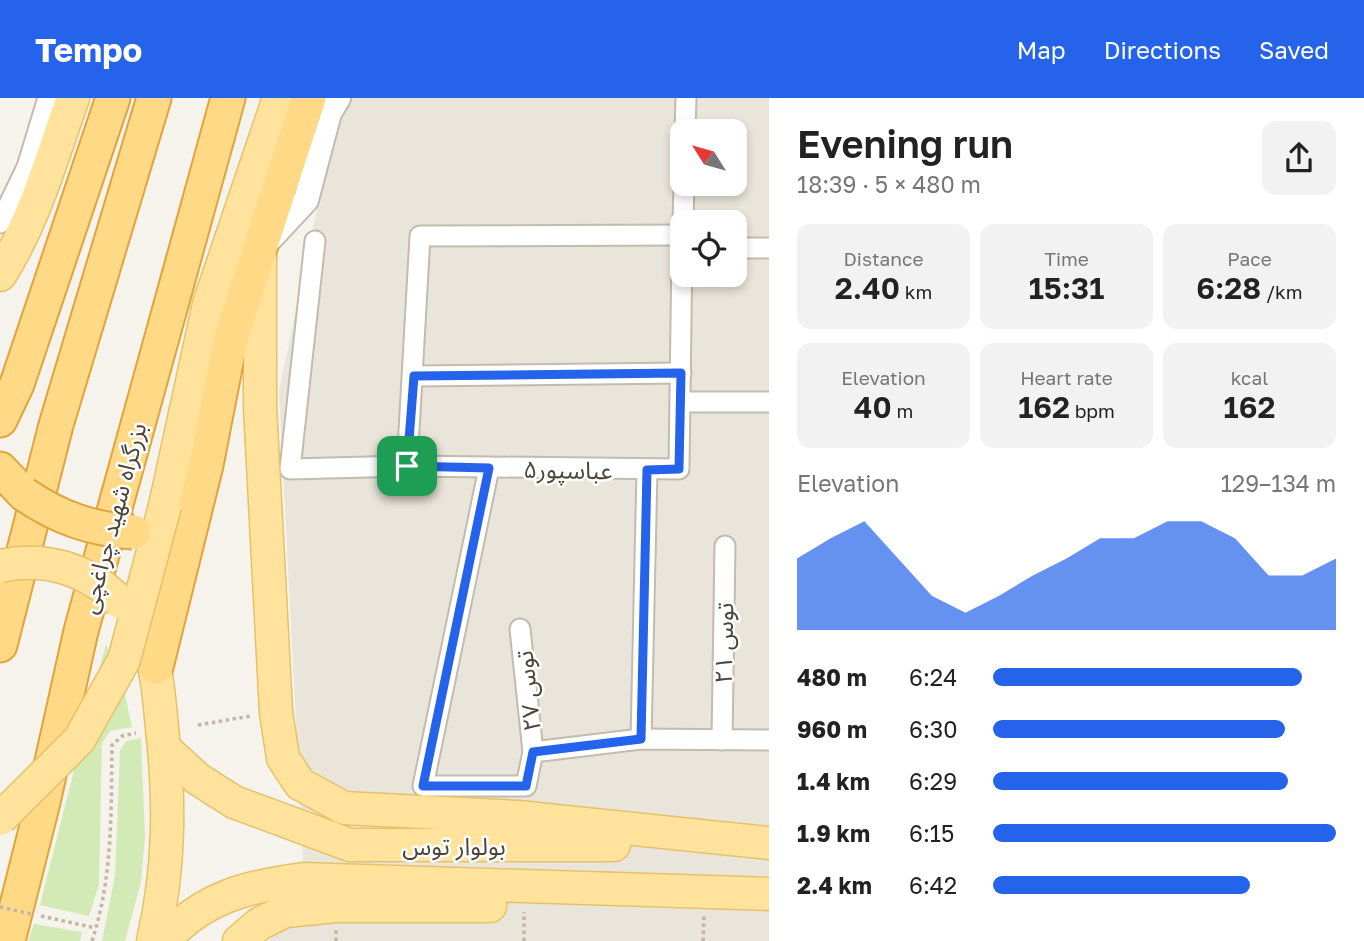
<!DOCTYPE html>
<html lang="en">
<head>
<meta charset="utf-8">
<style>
  :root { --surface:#fff; --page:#f2f2f2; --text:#222; --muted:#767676; --accent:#2563eb }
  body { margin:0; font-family:"Golos Text","Noto Sans Arabic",sans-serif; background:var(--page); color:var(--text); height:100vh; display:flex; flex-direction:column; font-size:26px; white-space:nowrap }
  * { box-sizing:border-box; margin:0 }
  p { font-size:23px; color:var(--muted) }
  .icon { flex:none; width:38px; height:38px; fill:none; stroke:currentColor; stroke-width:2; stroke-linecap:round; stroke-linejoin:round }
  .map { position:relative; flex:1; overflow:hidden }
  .panel { display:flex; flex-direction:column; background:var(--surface); width:595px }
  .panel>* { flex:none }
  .needle { width:46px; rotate:307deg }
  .buttons { position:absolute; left:670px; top:21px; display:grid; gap:14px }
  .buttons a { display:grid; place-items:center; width:77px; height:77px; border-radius:14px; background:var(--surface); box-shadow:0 4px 10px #0003; font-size:35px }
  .pin { position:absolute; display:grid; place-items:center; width:60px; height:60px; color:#fff; margin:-30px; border-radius:14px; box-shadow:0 4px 10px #0006 }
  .round { display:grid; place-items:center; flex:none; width:74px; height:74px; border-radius:14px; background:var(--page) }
  .overview { display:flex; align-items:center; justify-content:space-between; height:119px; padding:0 28px }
  h1 { font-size:38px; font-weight:600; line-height:52px }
  .stats { display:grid; grid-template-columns:repeat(3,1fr); gap:10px; height:119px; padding:7px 28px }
  .stats div { display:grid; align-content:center; border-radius:14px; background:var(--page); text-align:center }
  .stats b { font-size:30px; font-weight:600 }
  .stats small { font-size:19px; font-weight:400 }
  .stats p { font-size:19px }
  .chart { height:196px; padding:14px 28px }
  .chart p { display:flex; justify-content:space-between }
  .chart svg { width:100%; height:126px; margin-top:7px; fill:var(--accent); opacity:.7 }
  ul { padding:0 28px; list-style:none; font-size:23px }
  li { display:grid; grid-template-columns:112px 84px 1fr; align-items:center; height:52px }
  li i { height:18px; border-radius:9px; background:var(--accent) }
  header { display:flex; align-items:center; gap:42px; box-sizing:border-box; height:98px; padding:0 35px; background:var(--accent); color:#fff }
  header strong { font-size:33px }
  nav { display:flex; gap:38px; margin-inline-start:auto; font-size:24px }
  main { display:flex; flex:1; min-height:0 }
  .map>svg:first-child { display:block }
  .residential { fill:#eae5da; fill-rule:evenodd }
  .green { fill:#d2eab5 }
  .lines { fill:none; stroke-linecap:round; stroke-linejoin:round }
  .minor-casing { stroke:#c2bbae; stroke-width:23 }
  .tertiary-casing { stroke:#c2bbae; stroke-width:28 }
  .primary-casing { stroke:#e6c16a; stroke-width:35 }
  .trunk-casing { stroke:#e0a43c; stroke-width:37 }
  .path { stroke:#c4b79f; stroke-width:3.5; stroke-dasharray:3.5 3.5; stroke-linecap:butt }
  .minor { stroke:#fff; stroke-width:19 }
  .tertiary { stroke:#fff; stroke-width:24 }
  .primary { stroke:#ffe39c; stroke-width:32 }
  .trunk { stroke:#ffd985; stroke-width:33 }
  .primary-bridge-casing { stroke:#e6c16a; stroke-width:35; stroke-linecap:butt }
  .trunk-bridge-casing { stroke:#e0a43c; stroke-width:37; stroke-linecap:butt }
  .path-bridge { stroke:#c4b79f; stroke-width:3.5; stroke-dasharray:3.5 3.5; stroke-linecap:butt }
  .primary-bridge { stroke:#ffe39c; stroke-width:32 }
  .trunk-bridge { stroke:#ffd985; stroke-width:33 }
  .route-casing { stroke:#fff; stroke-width:14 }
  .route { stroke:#2563eb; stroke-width:9 }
  .labels { text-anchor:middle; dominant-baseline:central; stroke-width:5; stroke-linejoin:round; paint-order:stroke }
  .street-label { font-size:24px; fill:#4b4439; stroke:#fff }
</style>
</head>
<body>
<header>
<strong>Tempo</strong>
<nav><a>Map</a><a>Directions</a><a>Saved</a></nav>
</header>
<main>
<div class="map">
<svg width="769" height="843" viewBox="0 0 769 843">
  <rect width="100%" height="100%" fill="#f6f3ec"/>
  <path class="residential" d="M340 0H769V843H266L306 819 279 294ZM682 33H735V86H682ZM682 124H735V177H682Z"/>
  <g class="green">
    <polygon points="106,546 123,587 132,629 110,633 102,645 99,786 89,818 40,807"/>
    <polygon points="141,640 145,739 141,784 125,843 102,843 115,778 120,653 126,643"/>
    <polygon points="34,826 82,834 80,843 28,843"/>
  </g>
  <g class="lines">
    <g class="minor-casing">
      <g id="minor">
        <polyline points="685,33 686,0"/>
        <polyline points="683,124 684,86"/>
        <polyline points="0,125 27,69 48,0"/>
        <polyline points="315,143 290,371 407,368 679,371 682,149"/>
        <polyline points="735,150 769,150"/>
        <polyline points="414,278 681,275"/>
        <polyline points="681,304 769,304"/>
        <polyline points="407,368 420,138 682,137"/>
        <polyline points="489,370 423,688 526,688 533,654 641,641 769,642"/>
        <polyline points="520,531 533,654"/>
        <polyline points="641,641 647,372"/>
        <polyline points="722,642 725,448"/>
      </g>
    </g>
    <g class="tertiary-casing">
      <polyline id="tertiary" points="265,146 306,102 329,15 338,0"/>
    </g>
    <g class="primary-casing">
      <g id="primary">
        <polyline points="260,159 260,309 276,614 283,660 300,686 344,710 518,719 769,745"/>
        <path d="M0 177C35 122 51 61 73 0"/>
        <polyline points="165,408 209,206 279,0"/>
        <path d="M147 546C158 573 159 600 162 630 170 704 170 770 153 843"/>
        <polyline points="165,651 198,681 234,704 350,747 614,747"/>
        <path d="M163 843C204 799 245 789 303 781L769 796"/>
        <polyline points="239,843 259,826 285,813 337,808 490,808"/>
      </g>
    </g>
    <g class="trunk-casing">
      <g id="trunk">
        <polyline points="0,322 17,286 113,0"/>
        <polyline points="0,371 24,396"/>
        <polyline points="0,547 56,327 154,0"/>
        <polyline points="156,569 206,367 231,239 309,0"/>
        <polyline points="8,843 43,704 81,533 228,0"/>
      </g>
    </g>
    <g class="path">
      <polyline points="198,627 251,618"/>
      <polyline points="41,818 96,830"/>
      <path d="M92 843C113 779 111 714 112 647L122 638 136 635"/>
      <polyline points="336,843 336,831"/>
      <polyline points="524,843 524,814"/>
      <polyline points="703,843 704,817"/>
    </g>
    <use href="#minor" class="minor"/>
    <use href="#tertiary" class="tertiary"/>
    <use href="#primary" class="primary"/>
    <use href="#trunk" class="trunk"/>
    <g class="primary-bridge-casing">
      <g id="primary-bridge">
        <path d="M0 468C45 458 88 471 120 504"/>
        <polyline points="0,721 79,642 124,562 165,408"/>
      </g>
    </g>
    <g class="trunk-bridge-casing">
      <path id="trunk-bridge" d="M24 396C59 420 91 431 133 434"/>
    </g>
    <polyline class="path-bridge" points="0,809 32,816"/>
    <use href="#primary-bridge" class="primary-bridge"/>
    <use href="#trunk-bridge" class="trunk-bridge"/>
  </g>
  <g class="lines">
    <g class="route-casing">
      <polygon id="route" points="681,275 679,371 647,372 641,641 533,654 526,688 423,688 489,370 407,368 414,278"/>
    </g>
    <use href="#route" class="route"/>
  </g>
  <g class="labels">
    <g class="street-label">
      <text transform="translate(568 371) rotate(1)">عباسپور۵</text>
      <text transform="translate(112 420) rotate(-75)">بزرگراه شهید چراغچی</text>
      <text transform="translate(723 545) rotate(-89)">توس ۲۱</text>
      <text transform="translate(527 593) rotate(-96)">توس ۲۷</text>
      <text x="454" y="747">بولوار توس</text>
    </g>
  </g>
</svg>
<div class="buttons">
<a><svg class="needle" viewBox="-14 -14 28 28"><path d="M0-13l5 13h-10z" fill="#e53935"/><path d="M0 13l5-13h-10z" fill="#767676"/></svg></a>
<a><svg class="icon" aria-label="locate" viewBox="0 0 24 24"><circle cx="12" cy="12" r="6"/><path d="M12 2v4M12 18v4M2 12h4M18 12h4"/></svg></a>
</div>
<div class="pin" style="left:407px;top:368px;background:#1e9e55"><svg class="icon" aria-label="arrive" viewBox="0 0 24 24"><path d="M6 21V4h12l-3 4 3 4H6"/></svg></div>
</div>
<section class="panel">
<div class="overview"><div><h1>Evening run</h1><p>18:39 · 5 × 480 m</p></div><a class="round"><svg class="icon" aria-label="share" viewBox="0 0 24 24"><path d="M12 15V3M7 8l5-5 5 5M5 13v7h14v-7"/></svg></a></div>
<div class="stats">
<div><p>Distance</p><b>2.40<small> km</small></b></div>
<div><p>Time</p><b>15:31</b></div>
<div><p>Pace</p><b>6:28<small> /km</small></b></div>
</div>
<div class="stats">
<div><p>Elevation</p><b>40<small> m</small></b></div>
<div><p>Heart rate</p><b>162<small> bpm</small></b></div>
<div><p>kcal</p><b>162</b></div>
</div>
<div class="chart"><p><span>Elevation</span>129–134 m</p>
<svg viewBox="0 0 160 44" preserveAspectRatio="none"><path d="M0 44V19L10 12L20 6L30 19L40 32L50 38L60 32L70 25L80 19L90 12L100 12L110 6L120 6L130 12L140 25L150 25L160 19V44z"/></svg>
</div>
<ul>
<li><b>480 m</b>6:24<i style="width:90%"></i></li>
<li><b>960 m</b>6:30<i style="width:85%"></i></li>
<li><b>1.4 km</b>6:29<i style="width:86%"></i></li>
<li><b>1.9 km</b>6:15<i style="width:100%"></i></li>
<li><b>2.4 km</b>6:42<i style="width:75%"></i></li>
</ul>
</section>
</main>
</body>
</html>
